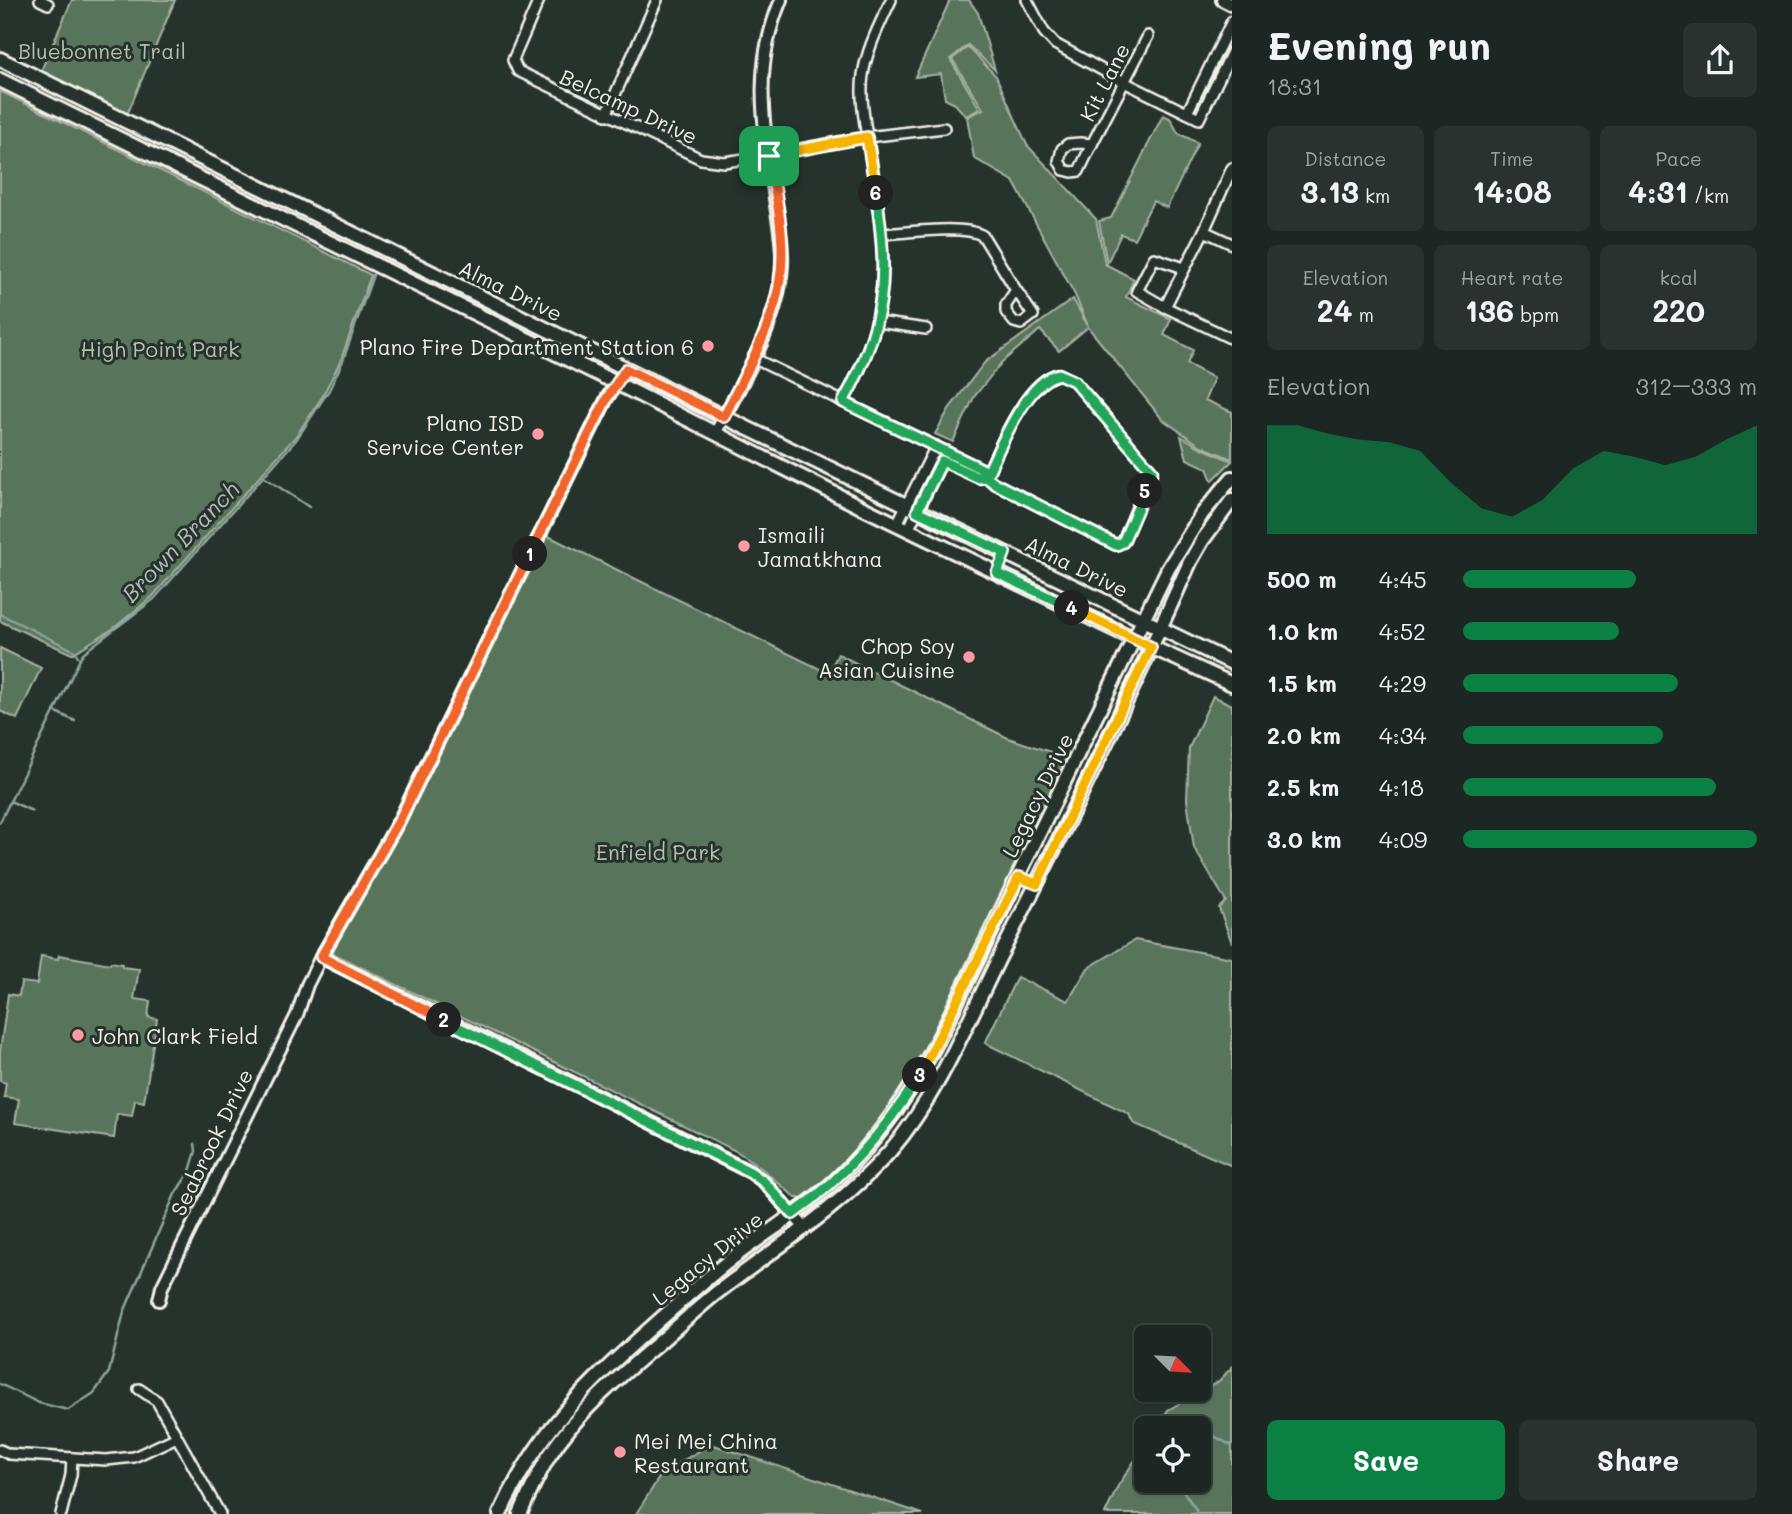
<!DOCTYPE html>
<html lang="en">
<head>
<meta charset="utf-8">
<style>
  :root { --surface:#1c2622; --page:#29322f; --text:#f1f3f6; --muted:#a0a5a5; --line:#3a4340; --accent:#0b8043 }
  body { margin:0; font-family:Mali,sans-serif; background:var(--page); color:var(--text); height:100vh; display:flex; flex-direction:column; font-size:26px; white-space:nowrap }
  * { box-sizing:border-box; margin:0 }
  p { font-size:23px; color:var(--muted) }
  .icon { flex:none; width:38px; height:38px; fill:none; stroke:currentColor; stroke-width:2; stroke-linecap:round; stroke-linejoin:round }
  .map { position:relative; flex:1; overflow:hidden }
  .sheet { display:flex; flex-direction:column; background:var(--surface); width:560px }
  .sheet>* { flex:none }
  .needle { width:46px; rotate:114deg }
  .controls { position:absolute; left:1134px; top:1325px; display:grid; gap:14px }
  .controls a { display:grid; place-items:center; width:77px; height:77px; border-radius:10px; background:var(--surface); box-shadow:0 2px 5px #0004,0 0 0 2px var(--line); font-size:35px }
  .pin { position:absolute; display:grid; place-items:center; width:60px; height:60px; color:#fff; margin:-30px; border-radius:14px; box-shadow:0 4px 10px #0006 }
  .km { position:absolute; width:35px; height:35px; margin:-18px; border-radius:50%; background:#222; color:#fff; font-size:19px; line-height:35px; text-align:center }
  .round { display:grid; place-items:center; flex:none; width:74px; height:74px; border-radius:10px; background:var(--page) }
  .overview { display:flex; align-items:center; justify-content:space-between; height:119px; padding:0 35px }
  h1 { font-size:38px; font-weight:700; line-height:52px }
  .metrics { display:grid; grid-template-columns:repeat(3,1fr); gap:10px; height:119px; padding:7px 35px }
  .metrics div { display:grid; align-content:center; border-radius:10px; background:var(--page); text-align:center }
  .metrics b { font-size:30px; font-weight:700 }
  .metrics small { font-size:19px; font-weight:400 }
  .metrics p { font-size:19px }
  .chart { height:196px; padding:14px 35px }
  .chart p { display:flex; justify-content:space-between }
  .chart svg { width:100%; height:126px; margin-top:7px; fill:var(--accent); opacity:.7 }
  .action { display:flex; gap:14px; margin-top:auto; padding:14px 35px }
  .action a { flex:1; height:80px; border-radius:10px; background:var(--accent); color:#fff; font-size:28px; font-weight:700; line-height:80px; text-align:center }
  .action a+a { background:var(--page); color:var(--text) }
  ul { padding:0 35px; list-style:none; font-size:23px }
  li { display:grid; grid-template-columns:112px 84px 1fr; align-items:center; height:52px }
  li i { height:18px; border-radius:9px; background:var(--accent) }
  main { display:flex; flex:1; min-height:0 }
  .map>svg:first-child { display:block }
  .green { fill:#58745b; stroke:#a6b2a2; stroke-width:2 }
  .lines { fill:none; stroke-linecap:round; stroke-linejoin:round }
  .stream { stroke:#8fa49f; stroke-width:2.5 }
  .minor-casing { stroke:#f4f1e8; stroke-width:14 }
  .tertiary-casing { stroke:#f4f1e8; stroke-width:16 }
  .secondary-casing { stroke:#f4f1e8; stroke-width:18 }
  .minor { stroke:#26332d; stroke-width:9 }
  .tertiary { stroke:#26332d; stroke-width:10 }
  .secondary { stroke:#26332d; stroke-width:12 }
  .split-1-casing { stroke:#fff; stroke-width:14 }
  .split-2-casing { stroke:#fff; stroke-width:14 }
  .split-3-casing { stroke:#fff; stroke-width:14 }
  .split-4-casing { stroke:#fff; stroke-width:14 }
  .split-5-casing { stroke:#fff; stroke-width:14 }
  .split-6-casing { stroke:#fff; stroke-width:14 }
  .split-7-casing { stroke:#fff; stroke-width:14 }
  .split-1 { stroke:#f0652b; stroke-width:9 }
  .split-2 { stroke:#f0652b; stroke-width:9 }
  .split-3 { stroke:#22a559; stroke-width:9 }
  .split-4 { stroke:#f5b400; stroke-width:9 }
  .split-5 { stroke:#22a559; stroke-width:9 }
  .split-6 { stroke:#22a559; stroke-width:9 }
  .split-7 { stroke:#f5b400; stroke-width:9 }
  .poi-dot { fill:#ff9aa2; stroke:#26332d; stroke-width:2.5 }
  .labels { text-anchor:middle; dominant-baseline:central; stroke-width:6; stroke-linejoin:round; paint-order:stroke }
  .park-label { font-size:21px; fill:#b6bfb0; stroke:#26332d }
  .street-label { font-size:21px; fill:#f4f1e8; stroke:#26332d }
  .poi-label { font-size:21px; fill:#f4f1e8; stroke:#26332d; text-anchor:end }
  .water-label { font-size:23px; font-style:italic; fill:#b0bdb7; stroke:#26332d }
</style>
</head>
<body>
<main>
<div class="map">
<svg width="1232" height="1514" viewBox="0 0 1232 1514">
  <rect width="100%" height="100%" fill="#26332d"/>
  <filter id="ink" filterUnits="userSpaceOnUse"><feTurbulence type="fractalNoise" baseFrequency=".0143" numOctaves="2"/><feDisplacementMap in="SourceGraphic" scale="14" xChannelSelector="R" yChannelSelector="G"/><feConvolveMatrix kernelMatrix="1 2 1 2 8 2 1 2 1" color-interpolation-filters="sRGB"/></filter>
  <g filter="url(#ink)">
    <g class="green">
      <polygon points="72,0 175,0 127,115 40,73"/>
      <polygon points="950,0 969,0 978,13 995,70 968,45 950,59 980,109 966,116 955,104 945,99 941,74 915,77"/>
      <polygon points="968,47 996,76 1027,145 1096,219 1105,264 1134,279 1126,297 1171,319 1164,335 1193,350 1187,364 1214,378 1205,400 1232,412 1232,459 1201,446 1162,419 1088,327 1059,351 1040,330 1002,362 974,397 953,442 935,434 949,409 985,362 1073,299 1088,326 1075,295 1013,181 974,158 967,117 983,109 952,59"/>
      <polygon points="0,91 371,275 340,362 322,397 296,436 152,597 114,628 72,654 0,621"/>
      <polygon points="1163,115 1170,118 1178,133 1198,143 1167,208 1153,201 1134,239 1121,234 1107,263 1099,221 1111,218"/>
      <polygon points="1181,436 1200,447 1232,461 1212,481 1207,468 1187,459"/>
      <path d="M546 535 828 673 838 654 1008 738 1063 756 1067 763 923 1061C889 1113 853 1159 805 1198H796L756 1164 736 1151 334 954 333 948 337 938 399 835Z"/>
      <polygon points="0,648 41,668 17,719 0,711"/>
      <polygon points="1213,696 1232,705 1232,943 1219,908 1226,901 1194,848 1187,800 1189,748"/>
      <polygon points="1135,940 1232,958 1232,1166 1133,1123 1129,1114 985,1043 1017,977 1068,1001 1088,968"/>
      <polygon points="59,955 110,964 111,962 122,964 122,967 139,969 134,999 150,1001 148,1017 157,1019 144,1102 135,1100 132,1116 117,1114 114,1138 15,1123 19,1099 4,1097 6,1083 0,1081 0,1051 8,994 19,996 21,982 37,984 41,956 58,959"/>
      <polygon points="1232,1367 1232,1514 1105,1514 1118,1486 1146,1443 1146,1480 1199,1480 1199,1428 1156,1428 1168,1410 1219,1381"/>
      <polygon points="711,1444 923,1514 636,1514 662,1473"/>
    </g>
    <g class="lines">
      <g class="stream">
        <polyline points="264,477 309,507"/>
        <polyline points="0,614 75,651 80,660"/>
        <polyline points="54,711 75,721"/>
        <polyline points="10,801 32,811"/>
        <polyline points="0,822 83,653 154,599 296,440 329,390 342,363 373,275"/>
        <polyline points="0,1384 39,1403 68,1410 94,1393 109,1372 124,1312 175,1194 190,1171 196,1151 195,1144"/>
        <polyline points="1199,1437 1216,1437 1232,1446"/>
        <polyline points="1176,1480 1196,1510 1197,1514"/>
      </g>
      <g class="minor-casing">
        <g id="minor">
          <polyline points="40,0 48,4"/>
          <polyline points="539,0 513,60 518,71 701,159 724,162 738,160 867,137 944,128"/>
          <polyline points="1027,0 1044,32 1055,44 1124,82 1199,119 1232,52"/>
          <polyline points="1187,113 1232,21"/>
          <polyline points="606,115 657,0"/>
          <polygon points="1080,143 1092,144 1079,171 1072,172 1064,170 1059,161 1062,149 1068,144"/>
          <polyline points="1092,144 1148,36"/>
          <polyline points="1204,231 1232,244"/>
          <path d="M882 234C906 233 965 224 983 236L1016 290 1006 305V312L1014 322 1021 324 1033 315 1016 290"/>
          <polyline points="1184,268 1154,258 1137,291 1165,307 1232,339"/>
          <polyline points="1165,307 1204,231 1232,168"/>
          <polyline points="878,322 926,329"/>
          <path d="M753 358 984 470 986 477 994 483 1116 545 1123 542 1152 471 1074 381 1059 374C1026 380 999 449 986 477"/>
          <path d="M843 402C895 310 886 259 871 160 867 133 859 102 863 75 867 48 880 24 891 0"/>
          <polyline points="939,459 979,478 986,477"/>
          <polyline points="897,524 936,446"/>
          <polyline points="908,530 947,451"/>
          <polyline points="139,1389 157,1401 220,1514"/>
          <polyline points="0,1450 9,1454 106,1460 134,1457 177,1437"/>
          <polyline points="61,1514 71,1475 72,1458"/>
        </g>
      </g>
      <g class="tertiary-casing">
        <g id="tertiary">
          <polyline points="1222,0 1232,5"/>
          <path d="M716 432C742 382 780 321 782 264 783 244 779 225 776 205 765 130 750 73 781 0"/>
          <polyline points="321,957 750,1172 764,1182 805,1228"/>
          <polyline points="159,1300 162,1287 297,1015 307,985 321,957 400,819 607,398 626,369"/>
        </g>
      </g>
      <g class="secondary-casing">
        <g id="secondary">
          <polyline points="0,59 724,417 1232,663"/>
          <polyline points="0,80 616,383 859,506 1151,647 1232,684"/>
          <path d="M500 1514C537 1431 587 1385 653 1326 678 1304 703 1281 730 1260 765 1233 804 1210 836 1180 881 1137 913 1089 941 1034L1168 569 1202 514 1232 478"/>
          <path d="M520 1514C529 1494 538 1474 549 1456 578 1411 621 1375 661 1341 679 1325 697 1309 715 1294 775 1248 840 1208 890 1151 939 1094 968 1020 1001 954 1067 825 1131 695 1190 562L1202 541 1232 500"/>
        </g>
      </g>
      <use href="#minor" class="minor"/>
      <use href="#tertiary" class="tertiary"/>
      <use href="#secondary" class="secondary"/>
    </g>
  </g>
  <g class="lines" filter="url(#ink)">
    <g class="split-1-casing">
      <path id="split-1" d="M530 554 607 398 626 369 724 417C749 365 783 312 782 252 782 220 774 187 769 156"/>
    </g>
    <g class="split-2-casing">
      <polyline id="split-2" points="444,1020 321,957 400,819 530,554"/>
    </g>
    <g class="split-3-casing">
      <path id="split-3" d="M444 1020 750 1172 764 1182 793 1214C845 1177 886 1130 920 1075"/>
    </g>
    <g class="split-4-casing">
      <polyline id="split-4" points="920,1075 1019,877 1037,884 1151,647 1072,608"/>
    </g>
    <g class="split-5-casing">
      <path id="split-5" d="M1072 608 997 573 1005 553 917 511 942 461 979 478 986 477C999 449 1027 380 1059 374L1074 381 1152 471 1145 491"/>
    </g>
    <g class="split-6-casing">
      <path id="split-6" d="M876 193C889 278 886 326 843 402L984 470 986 477 994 483 1116 545 1123 542 1145 491"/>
    </g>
    <g class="split-7-casing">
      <polyline id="split-7" points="769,156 867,137 876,193"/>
    </g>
    <use href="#split-1" class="split-1"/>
    <use href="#split-2" class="split-2"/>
    <use href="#split-3" class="split-3"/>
    <use href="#split-4" class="split-4"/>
    <use href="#split-5" class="split-5"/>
    <use href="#split-6" class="split-6"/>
    <use href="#split-7" class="split-7"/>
  </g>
  <g class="poi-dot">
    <circle cx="708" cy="346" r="7"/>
    <circle cx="538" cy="434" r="7"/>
    <circle cx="744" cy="546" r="7"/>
    <circle cx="969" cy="657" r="7"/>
    <circle cx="78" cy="1035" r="7"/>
    <circle cx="620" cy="1452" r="7"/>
  </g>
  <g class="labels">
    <g class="park-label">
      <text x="102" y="50">Bluebonnet Trail</text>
      <text x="160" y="348">High Point Park</text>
      <text x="658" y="851">Enfield Park</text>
    </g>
    <g class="street-label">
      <text transform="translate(1104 82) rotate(-63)">Kit Lane</text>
      <text transform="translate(629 106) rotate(25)">Belcamp Drive</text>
      <text transform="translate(511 290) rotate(26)">Alma Drive</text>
      <text transform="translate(1077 566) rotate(26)">Alma Drive</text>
      <text transform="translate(1037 795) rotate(-64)">Legacy Drive</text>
      <text transform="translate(211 1142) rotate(-64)">Seabrook Drive</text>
      <text transform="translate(707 1258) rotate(-39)">Legacy Drive</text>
    </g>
    <g class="poi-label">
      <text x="694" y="346">Plano Fire Department Station 6</text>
      <text x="524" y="422">Plano ISD<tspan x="524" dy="24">Service Center</tspan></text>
      <text x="758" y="534" text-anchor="start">Ismaili<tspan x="758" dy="24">Jamatkhana</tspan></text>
      <text x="955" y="645">Chop Soy<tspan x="955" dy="24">Asian Cuisine</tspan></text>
      <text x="92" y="1035" text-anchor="start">John Clark Field</text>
      <text x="634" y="1440" text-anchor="start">Mei Mei China<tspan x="634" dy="24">Restaurant</tspan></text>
    </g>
    <g class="water-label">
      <text transform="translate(180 541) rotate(-46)">Brown Branch</text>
    </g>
  </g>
</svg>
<div class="controls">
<a><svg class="needle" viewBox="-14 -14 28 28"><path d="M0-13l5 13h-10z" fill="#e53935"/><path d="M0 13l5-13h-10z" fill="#a0a5a5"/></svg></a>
<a><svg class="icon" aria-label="locate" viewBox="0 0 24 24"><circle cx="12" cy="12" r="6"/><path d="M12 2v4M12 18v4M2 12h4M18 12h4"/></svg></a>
</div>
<div class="pin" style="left:769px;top:156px;background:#1e9e55"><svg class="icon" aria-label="arrive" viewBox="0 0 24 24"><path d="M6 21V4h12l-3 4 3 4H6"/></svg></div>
<b class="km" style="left:530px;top:554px">1</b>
<b class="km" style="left:444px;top:1020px">2</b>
<b class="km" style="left:920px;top:1075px">3</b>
<b class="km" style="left:1072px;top:608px">4</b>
<b class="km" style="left:1145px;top:491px">5</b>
<b class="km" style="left:876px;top:193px">6</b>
</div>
<section class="sheet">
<div class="overview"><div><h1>Evening run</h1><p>18:31</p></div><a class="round"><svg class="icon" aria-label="share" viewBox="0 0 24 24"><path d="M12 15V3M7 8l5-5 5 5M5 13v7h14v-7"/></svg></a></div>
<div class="metrics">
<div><p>Distance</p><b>3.13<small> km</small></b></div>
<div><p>Time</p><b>14:08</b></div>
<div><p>Pace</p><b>4:31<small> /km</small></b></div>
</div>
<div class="metrics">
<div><p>Elevation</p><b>24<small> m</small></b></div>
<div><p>Heart rate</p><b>136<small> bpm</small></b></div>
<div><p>kcal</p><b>220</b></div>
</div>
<div class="chart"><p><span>Elevation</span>312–333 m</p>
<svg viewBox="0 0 160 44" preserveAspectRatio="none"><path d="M0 44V6L10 6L20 9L30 11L40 12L50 15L60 26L70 35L80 38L90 32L100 21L110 15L120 17L130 20L140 17L150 11L160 6V44z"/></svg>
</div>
<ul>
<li><b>500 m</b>4:45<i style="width:59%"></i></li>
<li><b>1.0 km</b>4:52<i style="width:53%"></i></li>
<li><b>1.5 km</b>4:29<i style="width:73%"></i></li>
<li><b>2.0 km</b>4:34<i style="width:68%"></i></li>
<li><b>2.5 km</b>4:18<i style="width:86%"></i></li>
<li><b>3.0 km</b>4:09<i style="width:100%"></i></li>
</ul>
<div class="action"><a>Save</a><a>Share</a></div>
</section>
</main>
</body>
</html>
